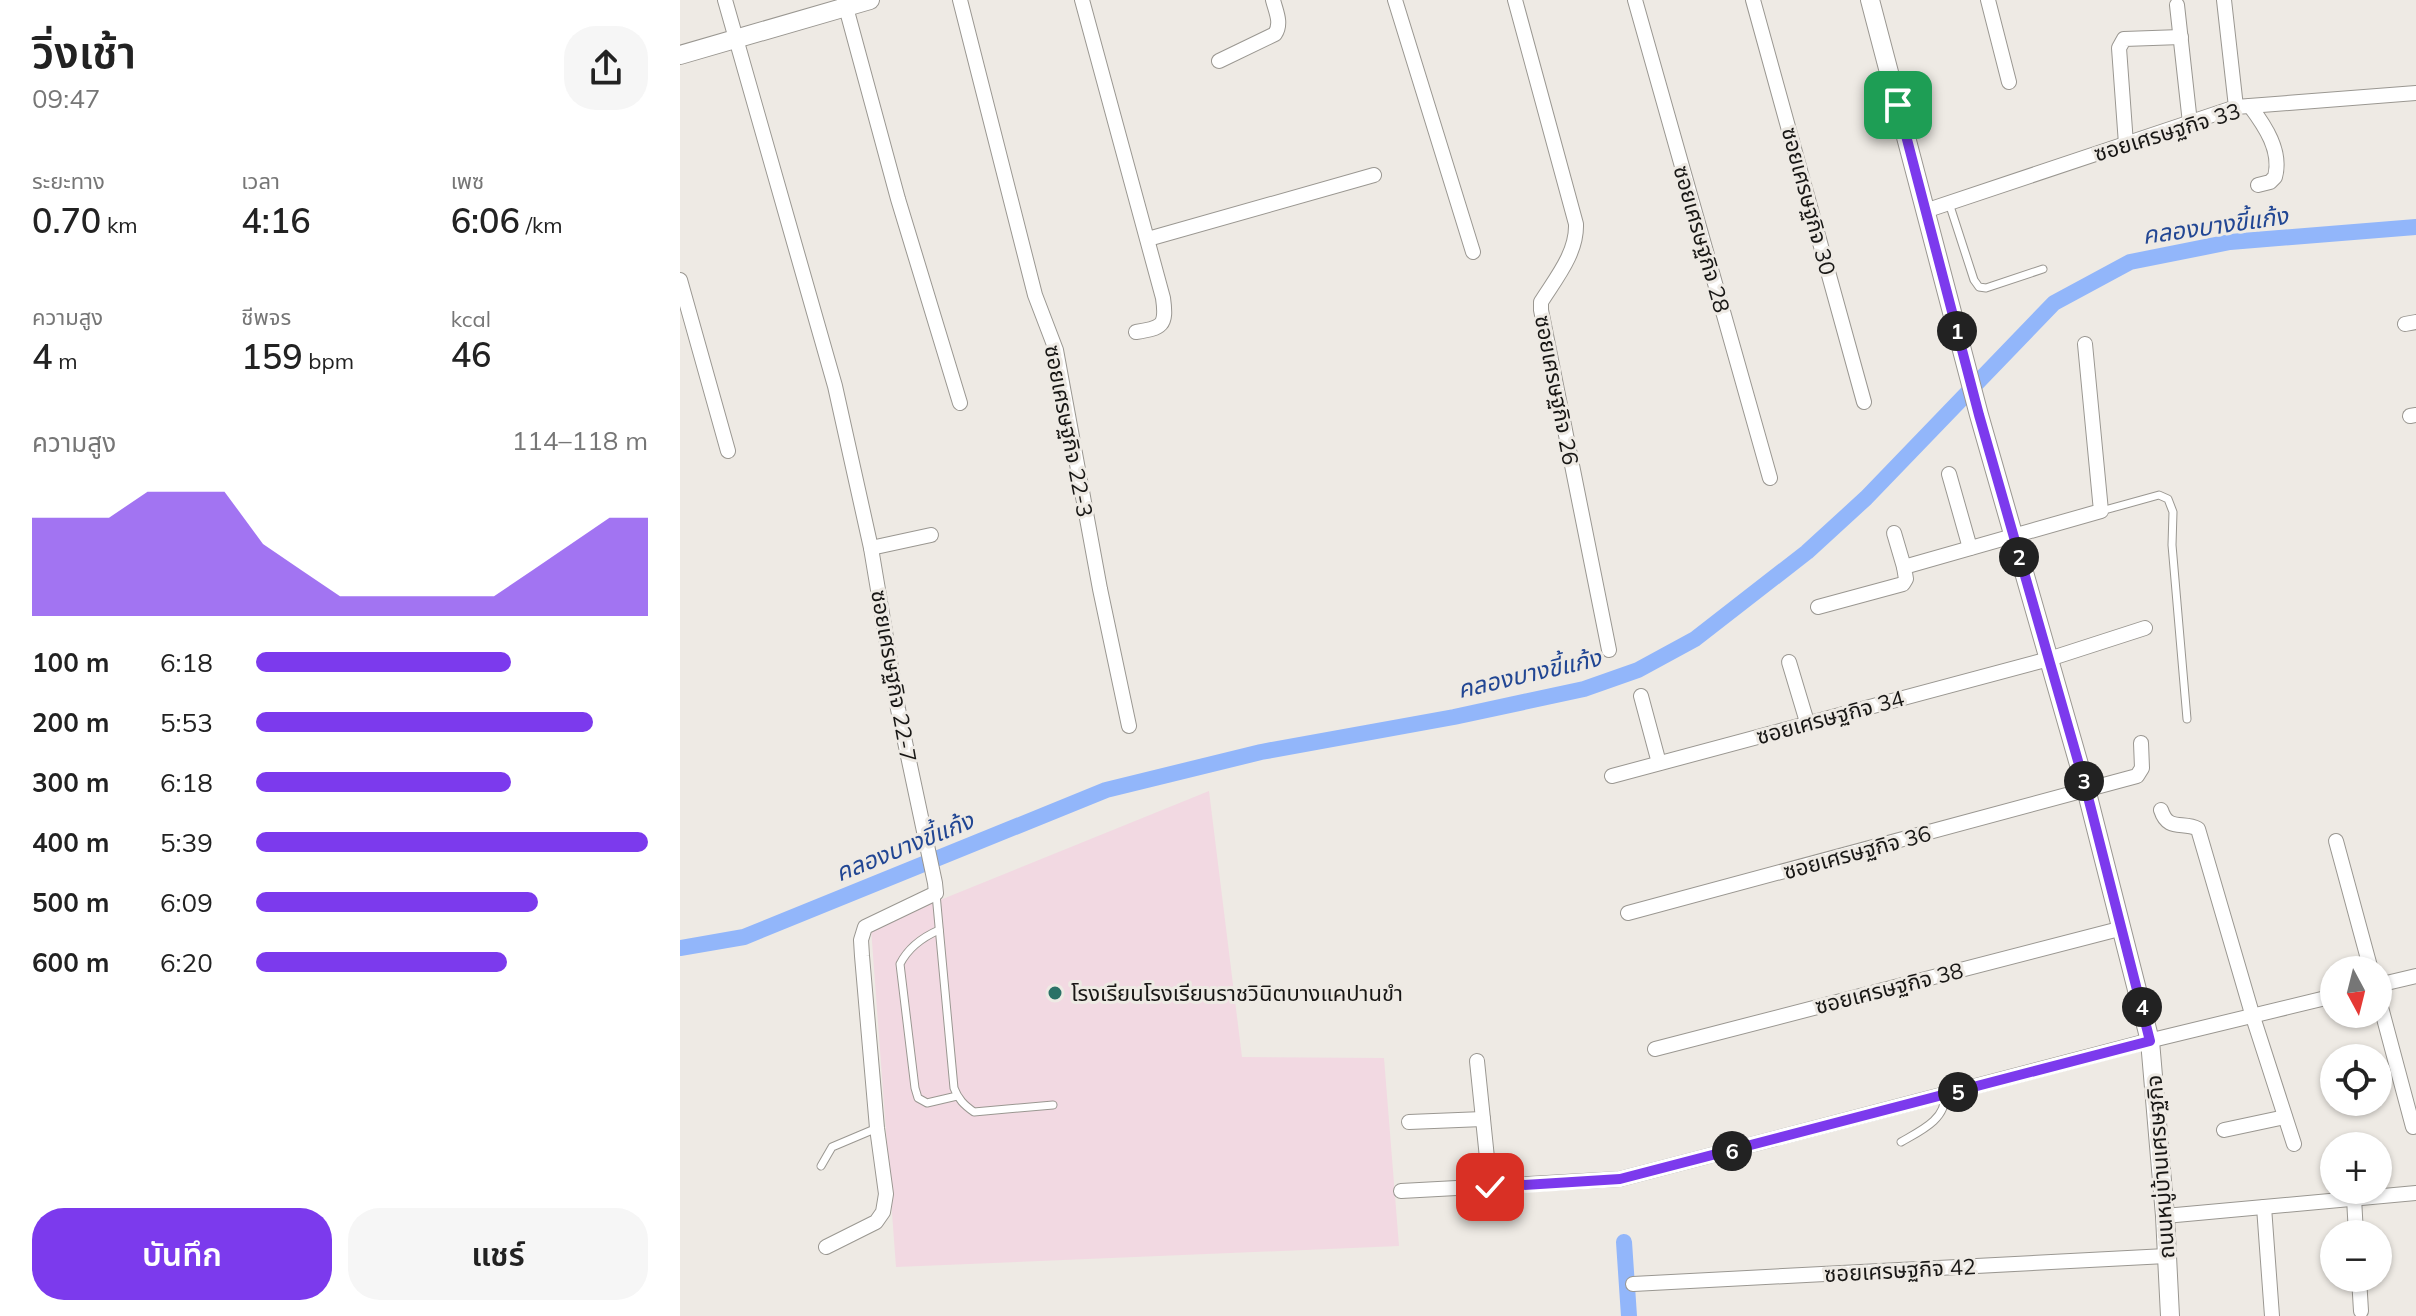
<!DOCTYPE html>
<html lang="th">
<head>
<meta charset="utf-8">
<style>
  :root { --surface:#fff; --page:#f6f6f6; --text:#222; --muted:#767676; --accent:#7c3aed }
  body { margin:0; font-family:Mulish,"Noto Sans Thai",sans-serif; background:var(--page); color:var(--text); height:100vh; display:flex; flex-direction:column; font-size:30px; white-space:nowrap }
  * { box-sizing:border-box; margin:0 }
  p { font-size:26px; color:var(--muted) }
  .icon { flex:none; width:44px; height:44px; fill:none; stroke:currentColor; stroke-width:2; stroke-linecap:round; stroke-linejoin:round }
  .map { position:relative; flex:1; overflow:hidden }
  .panel { display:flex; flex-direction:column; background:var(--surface); width:680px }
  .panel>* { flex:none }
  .needle { width:52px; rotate:173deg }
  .tools { position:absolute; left:1640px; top:956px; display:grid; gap:16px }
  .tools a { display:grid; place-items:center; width:72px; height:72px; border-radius:50%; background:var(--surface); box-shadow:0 2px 6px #0004; font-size:40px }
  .pin { position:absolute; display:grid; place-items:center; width:68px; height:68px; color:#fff; margin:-34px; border-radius:16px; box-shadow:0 4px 12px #0006 }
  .km { position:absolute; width:40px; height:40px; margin:-20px; border-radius:50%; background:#222; color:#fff; font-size:22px; line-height:40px; text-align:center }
  .round { display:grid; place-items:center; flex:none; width:84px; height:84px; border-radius:32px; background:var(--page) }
  .summary { display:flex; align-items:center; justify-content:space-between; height:136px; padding:0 32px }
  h1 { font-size:44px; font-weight:600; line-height:60px }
  .stats { display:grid; grid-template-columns:repeat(3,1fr); gap:12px; height:136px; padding:8px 32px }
  .stats div { display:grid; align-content:center }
  .stats b { font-size:34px; font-weight:600 }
  .stats small { font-size:22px; font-weight:400 }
  .stats p { font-size:22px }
  .chart { height:224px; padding:16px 32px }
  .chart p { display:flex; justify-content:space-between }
  .chart svg { width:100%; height:144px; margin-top:8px; fill:var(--accent); opacity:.7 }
  .cta { display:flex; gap:16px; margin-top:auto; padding:16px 32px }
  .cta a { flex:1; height:92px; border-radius:32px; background:var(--accent); color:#fff; font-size:32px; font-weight:600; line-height:92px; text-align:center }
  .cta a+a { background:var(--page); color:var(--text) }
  ul { padding:0 32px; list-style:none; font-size:26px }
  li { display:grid; grid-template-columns:128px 96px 1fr; align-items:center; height:60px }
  li i { height:20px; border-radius:10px; background:var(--accent) }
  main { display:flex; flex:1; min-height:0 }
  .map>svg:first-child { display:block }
  .education { fill:#f2d9e2 }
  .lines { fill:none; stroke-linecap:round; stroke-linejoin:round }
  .canal { stroke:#92b6fa; stroke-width:16 }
  .lane-casing { stroke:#9a9791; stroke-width:9 }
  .street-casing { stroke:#9a9791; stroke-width:16 }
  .secondary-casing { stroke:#9a9791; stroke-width:20 }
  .lane { stroke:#fff; stroke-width:7 }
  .street { stroke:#fff; stroke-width:14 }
  .secondary { stroke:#fff; stroke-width:18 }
  .route-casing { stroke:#fff; stroke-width:16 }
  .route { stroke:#7c3aed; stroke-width:10 }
  .poi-dot { fill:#2b7167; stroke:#eeeae4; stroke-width:3 }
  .labels { text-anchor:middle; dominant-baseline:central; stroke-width:6; stroke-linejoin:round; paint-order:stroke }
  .street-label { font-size:22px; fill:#181715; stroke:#eeeae4 }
  .poi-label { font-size:22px; fill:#181715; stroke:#eeeae4; text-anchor:start }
  .water-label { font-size:24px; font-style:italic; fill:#214693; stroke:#eeeae4 }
</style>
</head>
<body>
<main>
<section class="panel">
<div class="summary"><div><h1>วิ่งเช้า</h1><p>09:47</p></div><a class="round"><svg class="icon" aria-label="share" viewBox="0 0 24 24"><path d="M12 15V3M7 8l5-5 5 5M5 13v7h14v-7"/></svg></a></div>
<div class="stats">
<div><p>ระยะทาง</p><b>0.70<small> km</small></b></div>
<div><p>เวลา</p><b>4:16</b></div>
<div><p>เพซ</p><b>6:06<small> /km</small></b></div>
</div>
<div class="stats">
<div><p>ความสูง</p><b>4<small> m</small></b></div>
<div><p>ชีพจร</p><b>159<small> bpm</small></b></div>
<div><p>kcal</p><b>46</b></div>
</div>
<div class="chart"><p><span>ความสูง</span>114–118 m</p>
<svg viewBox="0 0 160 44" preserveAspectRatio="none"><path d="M0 44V14L10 14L20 14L30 6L40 6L50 6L60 22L70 30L80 38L90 38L100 38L110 38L120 38L130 30L140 22L150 14L160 14V44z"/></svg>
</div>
<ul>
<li><b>100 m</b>6:18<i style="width:65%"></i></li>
<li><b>200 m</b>5:53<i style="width:86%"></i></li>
<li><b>300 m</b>6:18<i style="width:65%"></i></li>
<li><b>400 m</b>5:39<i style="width:100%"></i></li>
<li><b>500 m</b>6:09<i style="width:72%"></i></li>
<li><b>600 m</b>6:20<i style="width:64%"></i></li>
</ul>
<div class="cta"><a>บันทึก</a><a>แชร์</a></div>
</section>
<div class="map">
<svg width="1736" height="1316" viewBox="0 0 1736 1316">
  <rect width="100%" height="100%" fill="#eeeae4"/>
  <polygon class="education" points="529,791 562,1057 704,1058 719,1246 216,1267 191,928"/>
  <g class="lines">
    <g class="canal">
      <polyline points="0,948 64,937 426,790 581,752 774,717 904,689 958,670 1015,639 1127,552 1186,498 1374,303 1450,262 1550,242 1736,227"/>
      <polyline points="944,1242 949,1316"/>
    </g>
    <g class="lane-casing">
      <g id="lane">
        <polyline points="1269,203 1294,280 1299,287 1306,288 1363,269"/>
        <polyline points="1421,511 1479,495 1488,499 1493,512 1492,545 1507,719"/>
        <path d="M256 894 274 1088C278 1099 284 1105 294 1112L373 1105"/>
        <path d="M259 930C243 937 228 948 220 964L235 1088 238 1098 247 1103 277 1096"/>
        <path d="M1221 1142C1238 1132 1268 1119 1264 1095"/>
        <polyline points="141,1166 152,1147 197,1128"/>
      </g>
    </g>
    <g class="street-casing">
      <g id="street">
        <polyline points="45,0 155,386 191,548 218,709 255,883 256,893 185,927 181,940 182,956 197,1128 206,1194 203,1212 196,1222 146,1247"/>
        <polyline points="164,0 218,199 280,403"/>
        <polyline points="280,0 355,295 376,350 420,589 449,726"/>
        <path d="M402 0 483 298C487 326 482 328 456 332"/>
        <polyline points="715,0 793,252"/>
        <path d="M835 0 896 224C897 253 876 278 861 302V310L929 650"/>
        <polyline points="955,0 1090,478"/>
        <polyline points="1073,0 1184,402"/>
        <polyline points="1308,0 1329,82"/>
        <polyline points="1544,0 1556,107"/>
        <polyline points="1497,5 1510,123"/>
        <path d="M539 61 595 34C602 23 596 12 593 0"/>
        <path d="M1570 106C1585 126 1602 151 1595 177L1590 182 1578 185"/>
        <polyline points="1446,144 1439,48 1444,39 1501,37"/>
        <polyline points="1245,211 1556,107 1736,93"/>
        <polyline points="468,239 694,175"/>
        <polyline points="0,280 48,451"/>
        <polyline points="1725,324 1736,322"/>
        <polyline points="1730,416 1736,415"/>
        <polyline points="1269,474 1290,548"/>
        <polyline points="1214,533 1224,567"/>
        <polyline points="191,548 251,535"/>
        <polyline points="1138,607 1223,584 1226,579 1224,567 1421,511 1405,344"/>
        <polyline points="1109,662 1127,722"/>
        <polyline points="961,696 979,763"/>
        <polyline points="932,776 1369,659 1465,628"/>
        <path d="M1481 810C1488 832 1503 821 1518 829L1573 1017 1614 1144"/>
        <polyline points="1656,841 1691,970"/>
        <polyline points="948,913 1457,776 1462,768 1461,743"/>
        <polyline points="1698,985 1736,976"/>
        <polyline points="1698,996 1733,1127"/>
        <polyline points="975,1049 1443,928"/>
        <polyline points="797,1061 810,1187"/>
        <polyline points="729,1122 803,1119"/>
        <polyline points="1544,1130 1605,1117"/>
        <polyline points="721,1191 940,1179 1460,1043 1654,996"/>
        <polyline points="1674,1198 1676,1234"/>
        <polyline points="1584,1207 1592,1316"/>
        <polyline points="1485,1216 1736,1193"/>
        <polyline points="1679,1278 1681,1311"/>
        <polyline points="953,1284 1486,1256"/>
      </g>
    </g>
    <g class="secondary-casing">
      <g id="secondary">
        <polyline points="1190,0 1299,415 1406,789 1470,1041 1485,1216 1490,1316"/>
        <polyline points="0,55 190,0"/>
      </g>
    </g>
    <use href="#lane" class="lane"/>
    <use href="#street" class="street"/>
    <use href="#secondary" class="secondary"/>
  </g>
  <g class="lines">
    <g class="route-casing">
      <polyline id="route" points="810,1187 940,1179 1470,1041 1406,789 1299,415 1218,105"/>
    </g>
    <use href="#route" class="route"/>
  </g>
  <circle class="poi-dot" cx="375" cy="993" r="8"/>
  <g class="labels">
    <g class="street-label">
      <text transform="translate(1487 132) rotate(-17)">ซอยเศรษฐกิจ 33</text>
      <text transform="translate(1129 201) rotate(75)">ซอยเศรษฐกิจ 30</text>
      <text transform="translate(1022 239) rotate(74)">ซอยเศรษฐกิจ 28</text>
      <text transform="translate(877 390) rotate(79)">ซอยเศรษฐกิจ 26</text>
      <text transform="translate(389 431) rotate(79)">ซอยเศรษฐกิจ 22-3</text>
      <text transform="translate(214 676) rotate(80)">ซอยเศรษฐกิจ 22-7</text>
      <text transform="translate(1150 717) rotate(-15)">ซอยเศรษฐกิจ 34</text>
      <text transform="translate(1177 852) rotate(-15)">ซอยเศรษฐกิจ 36</text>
      <text transform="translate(1209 988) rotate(-14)">ซอยเศรษฐกิจ 38</text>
      <text transform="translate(1480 1167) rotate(-94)">ถนนหมู่บ้านเศรษฐกิจ</text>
      <text transform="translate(1220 1270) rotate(-3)">ซอยเศรษฐกิจ 42</text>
    </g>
    <g class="poi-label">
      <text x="391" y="993">โรงเรียนโรงเรียนราชวินิตบางแคปานขำ</text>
    </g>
    <g class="water-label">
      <text transform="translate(1535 225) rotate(-8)">คลองบางขี้แก้ง</text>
      <text transform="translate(849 673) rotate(-13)">คลองบางขี้แก้ง</text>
      <text transform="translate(224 846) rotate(-22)">คลองบางขี้แก้ง</text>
    </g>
  </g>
</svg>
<div class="tools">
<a><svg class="needle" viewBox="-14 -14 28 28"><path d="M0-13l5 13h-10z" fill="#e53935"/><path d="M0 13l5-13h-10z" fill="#767676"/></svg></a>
<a><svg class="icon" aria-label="locate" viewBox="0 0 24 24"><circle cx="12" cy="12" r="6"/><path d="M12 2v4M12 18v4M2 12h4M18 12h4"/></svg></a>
<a>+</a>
<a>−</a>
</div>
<div class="pin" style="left:1218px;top:105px;background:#1e9e55"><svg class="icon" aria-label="arrive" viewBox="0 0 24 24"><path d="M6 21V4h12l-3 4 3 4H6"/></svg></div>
<div class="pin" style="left:810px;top:1187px;background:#d93025"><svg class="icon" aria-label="check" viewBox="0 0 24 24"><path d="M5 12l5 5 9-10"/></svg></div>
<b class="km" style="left:1277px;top:331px">1</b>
<b class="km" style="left:1339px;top:557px">2</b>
<b class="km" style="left:1404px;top:781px">3</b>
<b class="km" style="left:1462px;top:1007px">4</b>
<b class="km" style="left:1278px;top:1092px">5</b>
<b class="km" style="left:1052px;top:1151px">6</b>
</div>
</main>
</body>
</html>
